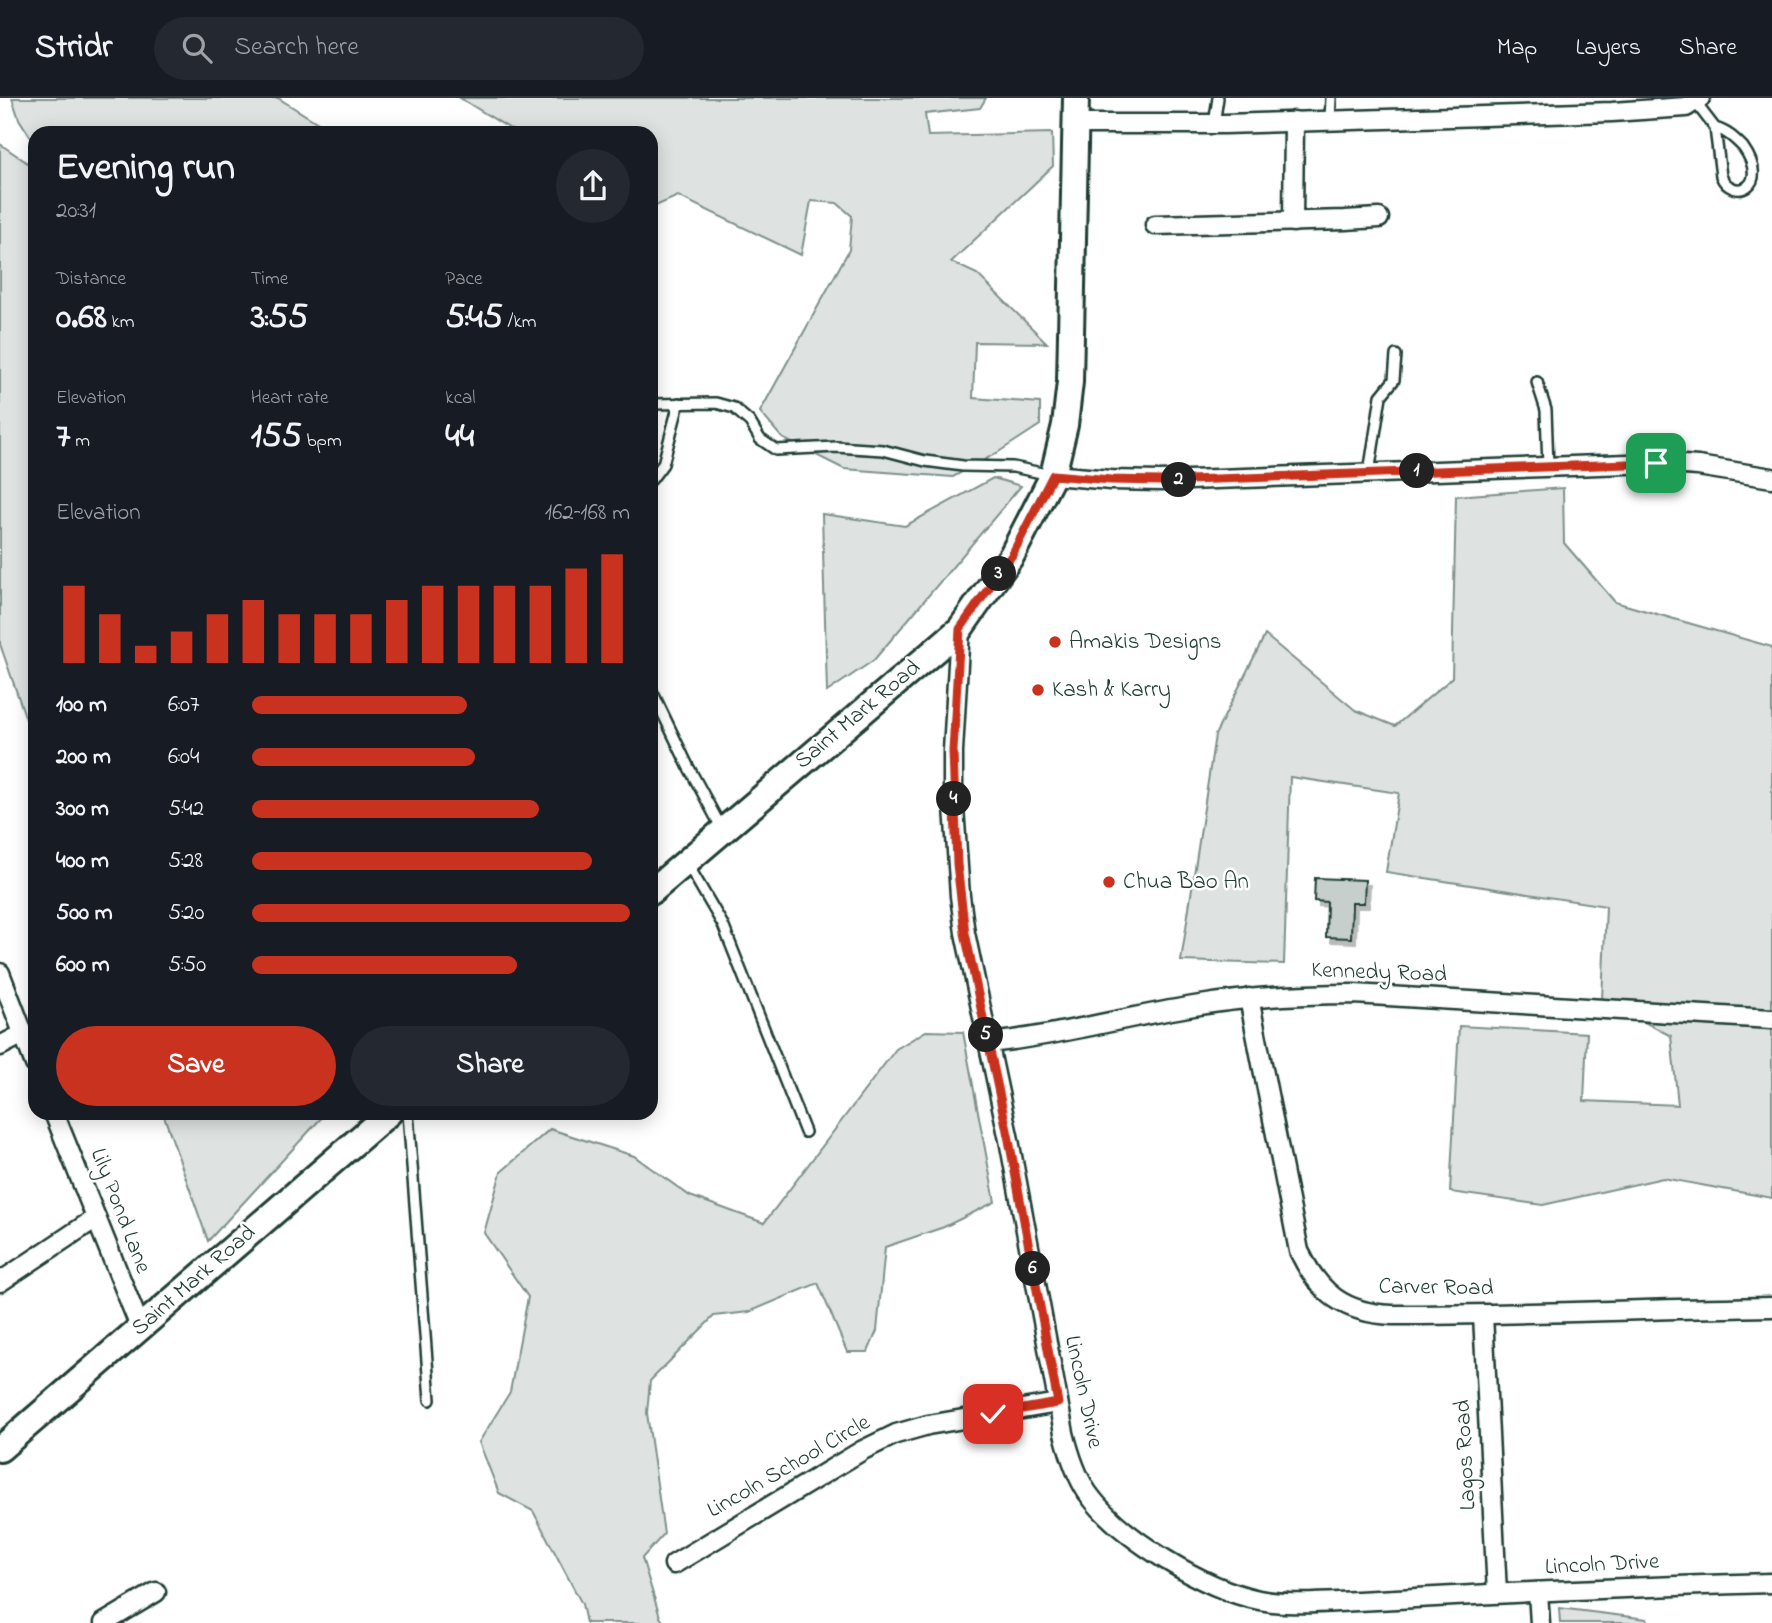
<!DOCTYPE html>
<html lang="en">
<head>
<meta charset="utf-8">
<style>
  :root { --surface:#171b24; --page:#242831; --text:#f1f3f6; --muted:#9ea1a6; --line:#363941; --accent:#c8321e }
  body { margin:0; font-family:"Indie Flower",sans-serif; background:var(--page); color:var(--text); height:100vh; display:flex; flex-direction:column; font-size:26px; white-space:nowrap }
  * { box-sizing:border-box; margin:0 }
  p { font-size:23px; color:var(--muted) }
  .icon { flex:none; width:38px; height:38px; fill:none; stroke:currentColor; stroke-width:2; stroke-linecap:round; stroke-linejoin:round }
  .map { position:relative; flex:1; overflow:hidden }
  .side { position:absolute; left:28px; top:28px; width:630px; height:994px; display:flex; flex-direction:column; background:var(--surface); border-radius:21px; box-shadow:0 4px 18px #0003 }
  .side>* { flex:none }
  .pin { position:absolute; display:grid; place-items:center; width:60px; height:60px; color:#fff; margin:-30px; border-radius:14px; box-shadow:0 4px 10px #0006 }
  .km { position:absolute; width:35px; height:35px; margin:-18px; border-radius:50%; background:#222; color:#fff; font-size:19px; line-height:35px; text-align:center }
  .round { display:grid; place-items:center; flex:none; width:74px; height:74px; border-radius:37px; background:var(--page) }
  .summary { display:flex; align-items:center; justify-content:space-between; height:119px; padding:0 28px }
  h1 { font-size:38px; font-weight:700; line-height:52px }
  .stats { display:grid; grid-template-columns:repeat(3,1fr); gap:10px; height:119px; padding:7px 28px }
  .stats div { display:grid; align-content:center }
  .stats b { font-size:35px; font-weight:700 }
  .stats small { font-size:19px; font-weight:400 }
  .stats p { font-size:19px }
  .chart { height:196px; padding:14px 28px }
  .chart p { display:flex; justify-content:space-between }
  .chart svg { width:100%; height:126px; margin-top:7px; stroke:var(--accent); stroke-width:6 }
  .button { display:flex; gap:14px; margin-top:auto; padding:14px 28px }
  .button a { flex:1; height:80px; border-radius:42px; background:var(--accent); color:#fff; font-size:28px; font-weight:700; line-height:80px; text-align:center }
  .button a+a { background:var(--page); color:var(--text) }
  ul { padding:0 28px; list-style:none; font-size:23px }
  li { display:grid; grid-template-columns:112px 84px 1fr; align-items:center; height:52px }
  li i { height:18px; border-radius:9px; background:var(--accent) }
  header { display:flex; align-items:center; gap:42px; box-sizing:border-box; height:98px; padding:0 35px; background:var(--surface); border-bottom:2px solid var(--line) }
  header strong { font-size:33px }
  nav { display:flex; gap:38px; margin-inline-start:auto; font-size:24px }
  .search { width:490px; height:63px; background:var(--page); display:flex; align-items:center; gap:18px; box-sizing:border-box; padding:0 24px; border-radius:38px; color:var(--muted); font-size:26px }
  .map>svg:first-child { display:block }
  .green { fill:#dee3e2; stroke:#7e908b; stroke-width:2 }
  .building { fill:#c7cfcc; stroke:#1f3d34; stroke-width:2; filter:url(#shadow) }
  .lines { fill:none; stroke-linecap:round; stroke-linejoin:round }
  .lane-casing { stroke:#1f3d34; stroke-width:14 }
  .street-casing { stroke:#1f3d34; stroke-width:23 }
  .secondary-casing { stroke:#1f3d34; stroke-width:30 }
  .lane { stroke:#fff; stroke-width:9 }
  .street { stroke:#fff; stroke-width:18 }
  .secondary { stroke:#fff; stroke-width:24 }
  .route-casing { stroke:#fff; stroke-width:14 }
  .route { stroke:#c8321e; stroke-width:9 }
  .poi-dot { fill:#c8321e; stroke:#fff; stroke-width:2.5 }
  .labels { text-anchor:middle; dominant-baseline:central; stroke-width:5; stroke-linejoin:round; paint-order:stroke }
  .poi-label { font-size:23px; fill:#1f3d34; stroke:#fff; text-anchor:start }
  .street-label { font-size:23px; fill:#1f3d34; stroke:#fff }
</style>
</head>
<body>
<header>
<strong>Stridr</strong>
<div class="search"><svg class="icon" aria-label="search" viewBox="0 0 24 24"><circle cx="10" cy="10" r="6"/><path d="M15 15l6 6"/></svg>Search here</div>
<nav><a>Map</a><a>Layers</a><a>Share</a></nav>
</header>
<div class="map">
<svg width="1772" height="1525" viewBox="0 0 1772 1525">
  <defs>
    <filter id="shadow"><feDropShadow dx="5" dy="5" stdDeviation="0" flood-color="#0004"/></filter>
  </defs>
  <rect width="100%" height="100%" fill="#fff"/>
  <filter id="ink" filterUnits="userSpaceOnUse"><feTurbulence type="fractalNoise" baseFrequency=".0143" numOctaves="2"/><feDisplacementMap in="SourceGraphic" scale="14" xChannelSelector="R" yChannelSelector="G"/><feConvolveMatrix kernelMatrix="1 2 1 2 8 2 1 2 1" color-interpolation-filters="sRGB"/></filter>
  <g filter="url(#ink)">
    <g class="green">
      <polygon points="12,0 278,0 334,35 35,35 35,46 19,21"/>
      <polygon points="460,0 986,0 980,10 925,16 928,38 1052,35 1053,68 951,164 977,176 1047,245 975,244 973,300 1040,305 1040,327 997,355 953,379 844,371 782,340 760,314 849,152 852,118 837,105 811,103 801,157 678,98 651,110 651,35 517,35"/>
      <polygon points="0,46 35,70 35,647 0,546"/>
      <polygon points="993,380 1021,388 874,562 827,594 822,416 905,428"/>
      <polygon points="1563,390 1564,445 1615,504 1772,549 1772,1100 1663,1080 1543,1107 1450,1094 1459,928 1587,935 1584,1003 1678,1007 1671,938 1602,902 1606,808 1386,774 1399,695 1290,679 1284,866 1181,863 1215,637 1265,537 1355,612 1395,628 1452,580 1456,398"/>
      <polygon points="926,933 963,934 995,1104 944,1129 885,1149 877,1233 868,1254 847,1254 818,1185 749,1214 714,1218 650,1283 647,1315 664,1436 642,1460 660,1519 664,1525 586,1525 582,1506 533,1413 499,1395 479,1344 510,1294 528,1199 484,1135 501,1074 550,1031 634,1058 690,1098 764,1125 896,951"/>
      <polygon points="163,1015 326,1015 208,1143"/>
      <polygon points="1559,1510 1647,1521 1649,1525 1560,1525"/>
    </g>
    <polygon class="building" points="1315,780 1365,782 1364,805 1352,805 1351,840 1326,839 1327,804 1314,803"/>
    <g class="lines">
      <g class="lane-casing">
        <g id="lane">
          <path d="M1695 4 1715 30 1721 78C1732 104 1772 90 1743 49 1735 41 1727 33 1715 30"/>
          <polyline points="1330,22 1331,0"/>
          <polyline points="1214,26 1218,0"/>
          <polyline points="1537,284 1546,312 1548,369"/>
          <polyline points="651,306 716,305 734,310 750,324 760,341 776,352 836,349 883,352 925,363 963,368 1013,369 1051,377"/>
          <polyline points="1369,375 1381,298 1394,282 1396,257"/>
          <polyline points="651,382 663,366 679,305"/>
          <polyline points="651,591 688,668 722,731"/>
          <polyline points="688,767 723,827 805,1034"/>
          <polyline points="408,1015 430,1302"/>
        </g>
      </g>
      <g class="street-casing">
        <g id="street">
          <polyline points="1075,26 1225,26 1612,14 1686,9 1700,0"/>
          <polyline points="1293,124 1294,23"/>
          <polyline points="1155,127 1345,122 1379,120"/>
          <polyline points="1053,377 1111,382 1160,383 1655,365 1698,368 1772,380"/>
          <path d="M960 531 953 653V694L960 798 965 835 1009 1042 1064 1335C1069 1355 1076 1377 1087 1394 1119 1440 1205 1491 1259 1502 1285 1507 1312 1505 1338 1504 1377 1502 1416 1500 1455 1498 1560 1492 1666 1488 1772 1485"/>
          <polyline points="0,875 35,966"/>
          <path d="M1249 900 1299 1153C1319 1195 1344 1215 1392 1217 1519 1217 1645 1211 1772 1209"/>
          <path d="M988 945C1057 938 1125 919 1194 908 1247 899 1300 896 1354 896L1772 921"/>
          <polyline points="0,948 23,936"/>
          <polyline points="54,1015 140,1229"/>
          <polyline points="0,1184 96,1120"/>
          <polyline points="1483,1217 1497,1495"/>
          <polyline points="674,1466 863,1352 896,1336 928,1327 1058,1305"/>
          <polyline points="1538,1494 1540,1525"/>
          <polyline points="104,1525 156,1494"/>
        </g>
      </g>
      <g class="secondary-casing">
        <g id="secondary">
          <polyline points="651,794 960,531 1012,457 1053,377 1065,327 1070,284 1076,0"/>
          <polyline points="0,1351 389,1015"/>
        </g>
      </g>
      <use href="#lane" class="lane"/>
      <use href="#street" class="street"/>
      <use href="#secondary" class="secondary"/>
    </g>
  </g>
  <g class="lines" filter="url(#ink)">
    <g class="route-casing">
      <polyline id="route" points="993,1316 1058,1305 1009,1042 965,835 957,766 953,653 960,531 1012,457 1053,377 1111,382 1160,383 1656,365"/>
    </g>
    <use href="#route" class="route"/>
  </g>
  <g class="poi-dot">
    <circle cx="1055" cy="544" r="7"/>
    <circle cx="1038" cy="592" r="7"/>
    <circle cx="1109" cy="784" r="7"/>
  </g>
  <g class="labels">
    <g class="poi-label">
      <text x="1069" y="544">Amakis Designs</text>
      <text x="1052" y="592">Kash &amp; Karry</text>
      <text x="1123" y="784">Chua Bao An</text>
    </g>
    <g class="street-label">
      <text transform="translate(858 617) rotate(-40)">Saint Mark Road</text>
      <text transform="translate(1379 875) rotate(2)">Kennedy Road</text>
      <text transform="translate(120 1113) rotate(69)">Lily Pond Lane</text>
      <text transform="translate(194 1183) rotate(-41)">Saint Mark Road</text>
      <text transform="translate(1436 1190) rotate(1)">Carver Road</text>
      <text transform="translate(1083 1294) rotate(78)">Lincoln Drive</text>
      <text transform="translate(1466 1357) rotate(-93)">Lagos Road</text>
      <text transform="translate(789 1369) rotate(-30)">Lincoln School Circle</text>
      <text transform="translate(1602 1467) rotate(-3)">Lincoln Drive</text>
    </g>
  </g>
</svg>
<div class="pin" style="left:1656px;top:365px;background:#1e9e55"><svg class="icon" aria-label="arrive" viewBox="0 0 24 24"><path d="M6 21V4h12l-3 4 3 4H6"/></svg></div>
<div class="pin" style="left:993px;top:1316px;background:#d93025"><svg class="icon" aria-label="check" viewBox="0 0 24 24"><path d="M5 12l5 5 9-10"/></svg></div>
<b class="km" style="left:1417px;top:373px">1</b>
<b class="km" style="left:1179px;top:382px">2</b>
<b class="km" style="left:999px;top:476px">3</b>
<b class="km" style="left:954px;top:701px">4</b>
<b class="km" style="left:986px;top:937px">5</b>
<b class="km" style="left:1033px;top:1171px">6</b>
<section class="side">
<div class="summary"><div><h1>Evening run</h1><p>20:31</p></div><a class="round"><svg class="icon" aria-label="share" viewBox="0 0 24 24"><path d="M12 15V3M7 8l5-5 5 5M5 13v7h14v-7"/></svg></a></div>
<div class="stats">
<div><p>Distance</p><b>0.68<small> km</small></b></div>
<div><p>Time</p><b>3:55</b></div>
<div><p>Pace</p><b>5:45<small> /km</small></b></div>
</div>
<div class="stats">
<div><p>Elevation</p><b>7<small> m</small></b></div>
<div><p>Heart rate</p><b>155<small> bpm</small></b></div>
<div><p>kcal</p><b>44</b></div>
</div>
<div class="chart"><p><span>Elevation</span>162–168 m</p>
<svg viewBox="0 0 160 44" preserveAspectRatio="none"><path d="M5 44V17M15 44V27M25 44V38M35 44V33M45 44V27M55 44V22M65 44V27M75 44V27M85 44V27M95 44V22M105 44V17M115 44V17M125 44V17M135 44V17M145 44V11M155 44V6"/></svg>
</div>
<ul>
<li><b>100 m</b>6:07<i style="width:57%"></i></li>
<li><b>200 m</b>6:04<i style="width:59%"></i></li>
<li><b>300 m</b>5:42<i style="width:76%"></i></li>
<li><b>400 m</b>5:28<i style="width:90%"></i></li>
<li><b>500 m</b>5:20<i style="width:100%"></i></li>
<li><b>600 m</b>5:50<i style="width:70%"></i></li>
</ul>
<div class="button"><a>Save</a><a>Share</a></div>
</section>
</div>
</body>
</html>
